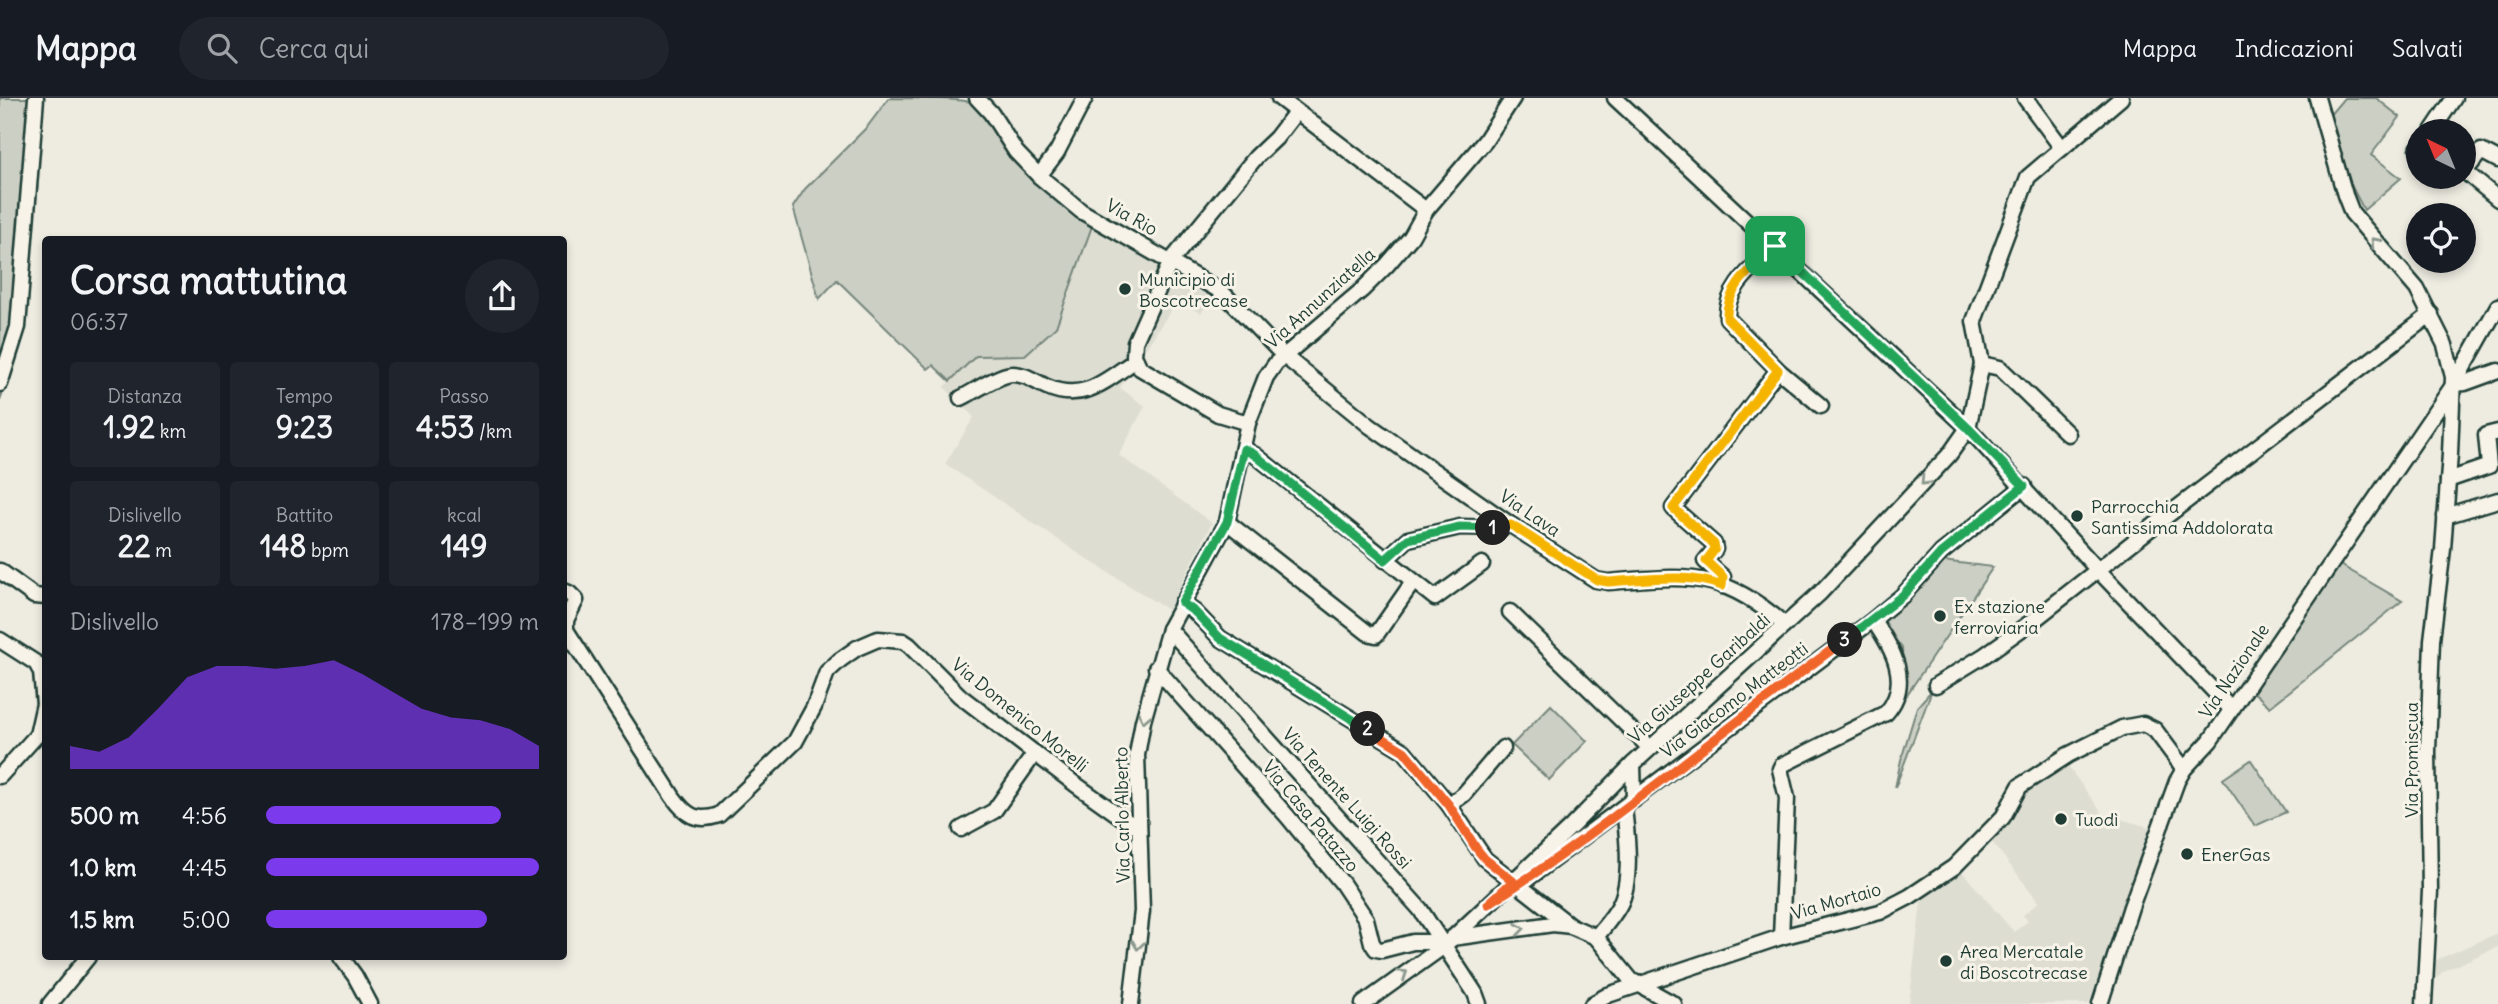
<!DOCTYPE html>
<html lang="it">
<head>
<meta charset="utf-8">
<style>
  :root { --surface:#171b24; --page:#20242c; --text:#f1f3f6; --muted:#9ea1a6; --line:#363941; --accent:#7c3aed }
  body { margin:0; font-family:Delius,sans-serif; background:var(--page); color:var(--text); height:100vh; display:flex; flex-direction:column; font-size:26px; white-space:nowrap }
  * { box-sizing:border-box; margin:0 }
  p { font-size:23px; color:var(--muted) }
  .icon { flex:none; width:38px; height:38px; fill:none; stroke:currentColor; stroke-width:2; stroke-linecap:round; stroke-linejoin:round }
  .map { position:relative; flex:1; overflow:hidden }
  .drawer { position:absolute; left:42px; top:138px; width:525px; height:724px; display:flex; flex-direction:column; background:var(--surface); border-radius:7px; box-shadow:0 4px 10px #0003 }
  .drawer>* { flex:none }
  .needle { width:46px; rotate:317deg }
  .tools { position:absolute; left:2406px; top:21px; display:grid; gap:14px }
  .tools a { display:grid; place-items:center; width:70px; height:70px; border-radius:50%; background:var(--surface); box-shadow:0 4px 10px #0003; font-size:35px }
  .pin { position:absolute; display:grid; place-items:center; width:60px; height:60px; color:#fff; margin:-30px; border-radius:14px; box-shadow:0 4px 10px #0006 }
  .km { position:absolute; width:35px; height:35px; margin:-18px; border-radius:50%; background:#222; color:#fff; font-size:19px; line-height:35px; text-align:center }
  .round { display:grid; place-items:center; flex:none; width:74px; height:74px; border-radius:37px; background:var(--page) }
  .summary { display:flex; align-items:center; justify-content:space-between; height:119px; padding:0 28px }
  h1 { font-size:38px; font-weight:700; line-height:52px }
  .metrics { display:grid; grid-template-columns:repeat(3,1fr); gap:10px; height:119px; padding:7px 28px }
  .metrics div { display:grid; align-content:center; border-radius:7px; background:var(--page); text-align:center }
  .metrics b { font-size:30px; font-weight:700 }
  .metrics small { font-size:19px; font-weight:400 }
  .metrics p { font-size:19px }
  .chart { height:196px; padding:14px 28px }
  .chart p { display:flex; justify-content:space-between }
  .chart svg { width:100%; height:126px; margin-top:7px; fill:var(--accent); opacity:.7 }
  ul { padding:0 28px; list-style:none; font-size:23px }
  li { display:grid; grid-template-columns:112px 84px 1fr; align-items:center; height:52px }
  li i { height:18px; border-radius:9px; background:var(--accent) }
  header { display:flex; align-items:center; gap:42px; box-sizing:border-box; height:98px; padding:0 35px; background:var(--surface); border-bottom:2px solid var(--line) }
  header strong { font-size:33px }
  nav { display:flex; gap:38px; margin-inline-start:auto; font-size:24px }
  .search { width:490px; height:63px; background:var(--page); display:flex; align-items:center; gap:18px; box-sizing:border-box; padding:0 24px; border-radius:38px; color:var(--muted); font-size:26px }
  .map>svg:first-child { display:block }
  .built { fill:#ddddd2 }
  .green { fill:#cccfc4; stroke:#76867c; stroke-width:2 }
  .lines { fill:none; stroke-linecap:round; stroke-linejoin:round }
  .minor-casing { stroke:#1f3d34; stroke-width:19 }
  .minor { stroke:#f7f3e8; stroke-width:14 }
  .oneway { stroke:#8b988e }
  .split-1-casing { stroke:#fff; stroke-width:14 }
  .split-2-casing { stroke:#fff; stroke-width:14 }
  .split-3-casing { stroke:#fff; stroke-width:14 }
  .split-4-casing { stroke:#fff; stroke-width:14 }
  .split-1 { stroke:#f5b400; stroke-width:9 }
  .split-2 { stroke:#22a559; stroke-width:9 }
  .split-3 { stroke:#f0652b; stroke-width:9 }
  .split-4 { stroke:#22a559; stroke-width:9 }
  .poi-dot { fill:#1f3d34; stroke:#f7f3e8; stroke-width:2.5 }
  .labels { text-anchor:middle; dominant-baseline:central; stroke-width:6; stroke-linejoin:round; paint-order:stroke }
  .street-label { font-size:18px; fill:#1f3d34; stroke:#f7f3e8 }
  .poi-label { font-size:18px; fill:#1f3d34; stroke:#f7f3e8; text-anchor:start }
</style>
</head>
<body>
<header>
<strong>Mappa</strong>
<div class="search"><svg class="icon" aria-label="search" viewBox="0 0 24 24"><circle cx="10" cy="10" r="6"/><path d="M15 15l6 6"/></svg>Cerca qui</div>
<nav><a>Mappa</a><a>Indicazioni</a><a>Salvati</a></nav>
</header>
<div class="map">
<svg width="2498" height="906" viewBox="0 0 2498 906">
  <rect width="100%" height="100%" fill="#eeece1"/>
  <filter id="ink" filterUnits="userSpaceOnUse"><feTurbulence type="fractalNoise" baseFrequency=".0143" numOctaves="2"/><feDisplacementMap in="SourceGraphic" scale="14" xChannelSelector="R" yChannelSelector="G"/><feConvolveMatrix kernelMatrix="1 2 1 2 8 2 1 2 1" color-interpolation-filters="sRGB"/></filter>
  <g filter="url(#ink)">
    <g class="built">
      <polygon points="1092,128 1216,196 1201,215 1177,203 1120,290 1145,308 1119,357 1212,425 1168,512 1090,463 945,366 974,319 944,289 976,258 1025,257 1056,229"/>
      <polygon points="2064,663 2103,716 2152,730 2089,906 1909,906 1922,797 1958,769 2014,834 2028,823 2023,817 2039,804 1989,740 2016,700"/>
      <polygon points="2498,835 2498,849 2443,873 2430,887 2432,864"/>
    </g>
    <g class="green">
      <polygon points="0,0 40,0 31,159 17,253 0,303"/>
      <path d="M889 0C907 0 961 0 974 5 990 16 996 39 1007 54 1029 84 1063 105 1092 128L1056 229 1025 257 976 258 950 283 933 267 928 271 837 182 819 201 793 109 805 91 867 29Z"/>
      <polygon points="2344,0 2376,0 2400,19 2371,57 2401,80 2364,112 2351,87 2328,19"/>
      <polygon points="1942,463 1993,469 1904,601 1902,550 1880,522"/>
      <polygon points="2337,465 2402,503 2270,609 2250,591"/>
      <polygon points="1932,592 1895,690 1901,662 1917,609"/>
      <polygon points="1551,607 1587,643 1549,682 1512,647"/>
      <polygon points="2251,662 2286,714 2255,728 2223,681"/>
    </g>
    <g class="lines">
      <g class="minor-casing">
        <g id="minor">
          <path d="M977 0 991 15 1016 54 1039 78 1081 113 1222 194 1283 257 1370 328 1511 427 1596 482 1608 484C1642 482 1678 476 1711 484 1738 490 1764 509 1785 527"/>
          <polyline points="1279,0 1426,112"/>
          <polyline points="1615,0 1968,330 2098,472 2231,611"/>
          <polyline points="2025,0 2062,50"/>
          <polyline points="2317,0 2345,97 2352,115 2417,191 2445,247 2453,279 2450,356 2443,451 2432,542 2428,653 2430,793 2424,906"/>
          <polyline points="2432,33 2454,0"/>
          <polyline points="2418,52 2418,51"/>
          <polyline points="2464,73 2498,101"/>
          <polyline points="2465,74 2481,53 2498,62"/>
          <polyline points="1039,78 1057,54 1085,0"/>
          <path d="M1775 148C1755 168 1725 189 1727 220L1778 272 1821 308"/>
          <polyline points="1982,266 2000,270 2068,336"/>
          <polyline points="0,286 18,229 36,0"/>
          <polyline points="2454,286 2465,285 2498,273"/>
          <path d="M961 300C973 294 999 277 1011 276 1025 275 1035 284 1047 289 1084 305 1106 282 1136 262"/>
          <polyline points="1248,325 1218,316 1140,270 1134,258 1135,244 1171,163 1256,59 1276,40 1296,14"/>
          <polyline points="1244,351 1255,357 1435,500 1482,466"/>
          <polyline points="2448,382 2489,368 2486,337 2498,334"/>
          <polyline points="2445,418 2498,402"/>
          <polyline points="1227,424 1368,535 1376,537 1413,484"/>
          <polyline points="1385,462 1408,441 1460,429 1498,430 1511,427"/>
          <polyline points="0,473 34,498 46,499"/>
          <polyline points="1722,488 1723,479 1705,463 1715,451 1714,446 1673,410 1778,272"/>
          <path d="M564 493 569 495 576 502 566 522V532L673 699C686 717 696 725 719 717L795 644 814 609 827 574 840 562 857 550 878 541 903 543 909 547 960 598 1075 686 1131 726 1139 728"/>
          <polyline points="1182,505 1195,514 1220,540 1404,653 1449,707 1485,761 1571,828"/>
          <polyline points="1510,514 1650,650"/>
          <polyline points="1169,531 1420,811 1475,895 1479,906"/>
          <polyline points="0,542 36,565 41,574 44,606 37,637 0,678"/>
          <polyline points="1156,570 1288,719 1342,785 1366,821 1372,845 1376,851 1382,852 1413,844 1440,844"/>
          <polyline points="1936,587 1985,557 2034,522 2151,430 2431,216"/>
          <polyline points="1633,666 1634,702"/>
          <polyline points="1449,707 1464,696 1503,650"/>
          <polyline points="961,731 994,713 1035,655"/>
          <polyline points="1522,785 1873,522 1903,497 1941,455 2024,388"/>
          <path d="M1596 839C1604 829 1613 819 1619 808 1633 783 1627 737 1624 710"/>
          <path d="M1781 839 1787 700 1780 671 1782 667 1886 615C1913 585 1892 549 1873 522"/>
          <polyline points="1452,840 1553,826 1571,828 1596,839 1631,882 1674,906"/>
          <polyline points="341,859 355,878 370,906"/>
          <polyline points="50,906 88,859"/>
          <polyline points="1131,906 1142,813 1137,657 1143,623 1169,531 1227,424 1248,325 1266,279 1276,265 1362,192 1387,167 1411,139 1426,112 1485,43 1513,0"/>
          <polyline points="1363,906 1444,848 1572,728 1633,666 1820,495 1949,357 1968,330 1982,266 1974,223 2028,79 2121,0"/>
          <polyline points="1592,906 1608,897 1781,839 1880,814 1909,799 1954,769 2003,719 2020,688 2068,657 2122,630 2143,626 2155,632 2184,671"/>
          <polyline points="2100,906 2131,809 2177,683 2184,671 2210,643 2454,286 2498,208"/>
        </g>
      </g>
      <use href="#minor" class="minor"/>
    </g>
    <defs><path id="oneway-chevron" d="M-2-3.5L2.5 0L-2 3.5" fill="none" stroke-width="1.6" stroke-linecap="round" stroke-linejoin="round" transform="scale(1.75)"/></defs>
    <g class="oneway">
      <use href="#oneway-chevron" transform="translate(2375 144) rotate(-132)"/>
      <use href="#oneway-chevron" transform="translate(1925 383) rotate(133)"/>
      <use href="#oneway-chevron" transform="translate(1144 620) rotate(102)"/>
      <use href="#oneway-chevron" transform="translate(1520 831) rotate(-8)"/>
      <use href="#oneway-chevron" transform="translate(1138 847) rotate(98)"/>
      <use href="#oneway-chevron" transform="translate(1403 876) rotate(-34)"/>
    </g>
  </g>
  <g class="lines" filter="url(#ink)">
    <g class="split-1-casing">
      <path id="split-1" d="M1493 430 1511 427 1597 482 1608 484C1645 482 1688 474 1722 488L1723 479 1706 463 1715 451 1714 446 1673 410 1778 272 1727 220C1725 189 1755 168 1775 148"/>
    </g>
    <g class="split-2-casing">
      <polyline id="split-2" points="1368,631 1220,540 1195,514 1182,505 1227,424 1244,351 1255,357 1385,462 1408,441 1460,429 1493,430"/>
    </g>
    <g class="split-3-casing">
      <path id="split-3" d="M1368 631 1404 653 1449 707 1476 750 1485 761 1513 783 1488 806C1613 727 1725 629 1845 542"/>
    </g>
    <g class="split-4-casing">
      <polyline id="split-4" points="1775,148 1968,330 2024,388 1941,455 1903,497 1845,542"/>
    </g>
    <use href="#split-1" class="split-1"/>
    <use href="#split-2" class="split-2"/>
    <use href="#split-3" class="split-3"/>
    <use href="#split-4" class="split-4"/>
  </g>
  <g class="poi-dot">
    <circle cx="1125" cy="191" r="7"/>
    <circle cx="2077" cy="418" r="7"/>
    <circle cx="1940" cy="518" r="7"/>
    <circle cx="2061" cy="721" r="7"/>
    <circle cx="2187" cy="756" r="7"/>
    <circle cx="1946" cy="863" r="7"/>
  </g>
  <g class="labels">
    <g class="street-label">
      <text transform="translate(1132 119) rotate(29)">Via Rio</text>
      <text transform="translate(1320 200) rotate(-42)">Via Annunziatella</text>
      <text transform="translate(1530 415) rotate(34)">Via Lava</text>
      <text transform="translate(2234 573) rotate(-56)">Via Nazionale</text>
      <text transform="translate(1699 580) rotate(-42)">Via Giuseppe Garibaldi</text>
      <text transform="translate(1734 602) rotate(-37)">Via Giacomo Matteotti</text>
      <text transform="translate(1020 617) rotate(39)">Via Domenico Morelli</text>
      <text transform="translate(2411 662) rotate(-90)">Via Promiscua</text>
      <text transform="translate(1347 700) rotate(48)">Via Tenente Luigi Rossi</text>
      <text transform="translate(1122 717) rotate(-91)">Via Carlo Alberto</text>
      <text transform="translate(1311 718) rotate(50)">Via Casa Patazzo</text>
      <text transform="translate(1836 803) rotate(-16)">Via Mortaio</text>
    </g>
    <g class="poi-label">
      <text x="1139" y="181">Municipio di<tspan x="1139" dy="21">Boscotrecase</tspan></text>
      <text x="2091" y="408">Parrocchia<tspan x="2091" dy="21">Santissima Addolorata</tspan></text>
      <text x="1954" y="508">Ex stazione<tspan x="1954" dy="21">ferroviaria</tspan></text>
      <text x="2075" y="721">Tuodì</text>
      <text x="2201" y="756">EnerGas</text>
      <text x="1960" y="853">Area Mercatale<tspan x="1960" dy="21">di Boscotrecase</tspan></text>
    </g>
  </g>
</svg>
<div class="tools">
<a><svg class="needle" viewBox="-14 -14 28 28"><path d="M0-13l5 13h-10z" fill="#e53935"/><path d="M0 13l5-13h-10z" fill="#9ea1a6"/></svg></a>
<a><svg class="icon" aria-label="locate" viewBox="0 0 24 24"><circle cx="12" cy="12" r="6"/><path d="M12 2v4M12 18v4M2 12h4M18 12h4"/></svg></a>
</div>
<div class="pin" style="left:1775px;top:148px;background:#1e9e55"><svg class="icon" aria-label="arrive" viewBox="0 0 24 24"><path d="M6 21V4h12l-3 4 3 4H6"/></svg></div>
<b class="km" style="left:1493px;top:430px">1</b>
<b class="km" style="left:1368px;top:631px">2</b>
<b class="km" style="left:1845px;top:542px">3</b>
<section class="drawer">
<div class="summary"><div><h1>Corsa mattutina</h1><p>06:37</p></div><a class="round"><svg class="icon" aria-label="share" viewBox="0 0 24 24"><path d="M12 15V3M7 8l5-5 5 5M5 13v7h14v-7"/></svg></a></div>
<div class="metrics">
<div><p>Distanza</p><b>1.92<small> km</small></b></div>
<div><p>Tempo</p><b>9:23</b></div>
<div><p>Passo</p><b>4:53<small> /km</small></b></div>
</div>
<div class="metrics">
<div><p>Dislivello</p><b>22<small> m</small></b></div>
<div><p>Battito</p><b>148<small> bpm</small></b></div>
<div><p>kcal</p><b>149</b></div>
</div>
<div class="chart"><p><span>Dislivello</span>178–199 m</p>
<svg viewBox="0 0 160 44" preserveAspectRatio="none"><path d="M0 44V36L10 38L20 33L30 23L40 12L50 8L60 8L70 9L80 8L90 6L100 11L110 17L120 23L130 26L140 27L150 30L160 36V44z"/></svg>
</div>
<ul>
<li><b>500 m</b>4:56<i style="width:86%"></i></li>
<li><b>1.0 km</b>4:45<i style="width:100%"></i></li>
<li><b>1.5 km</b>5:00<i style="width:81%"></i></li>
</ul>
</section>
</div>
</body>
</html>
